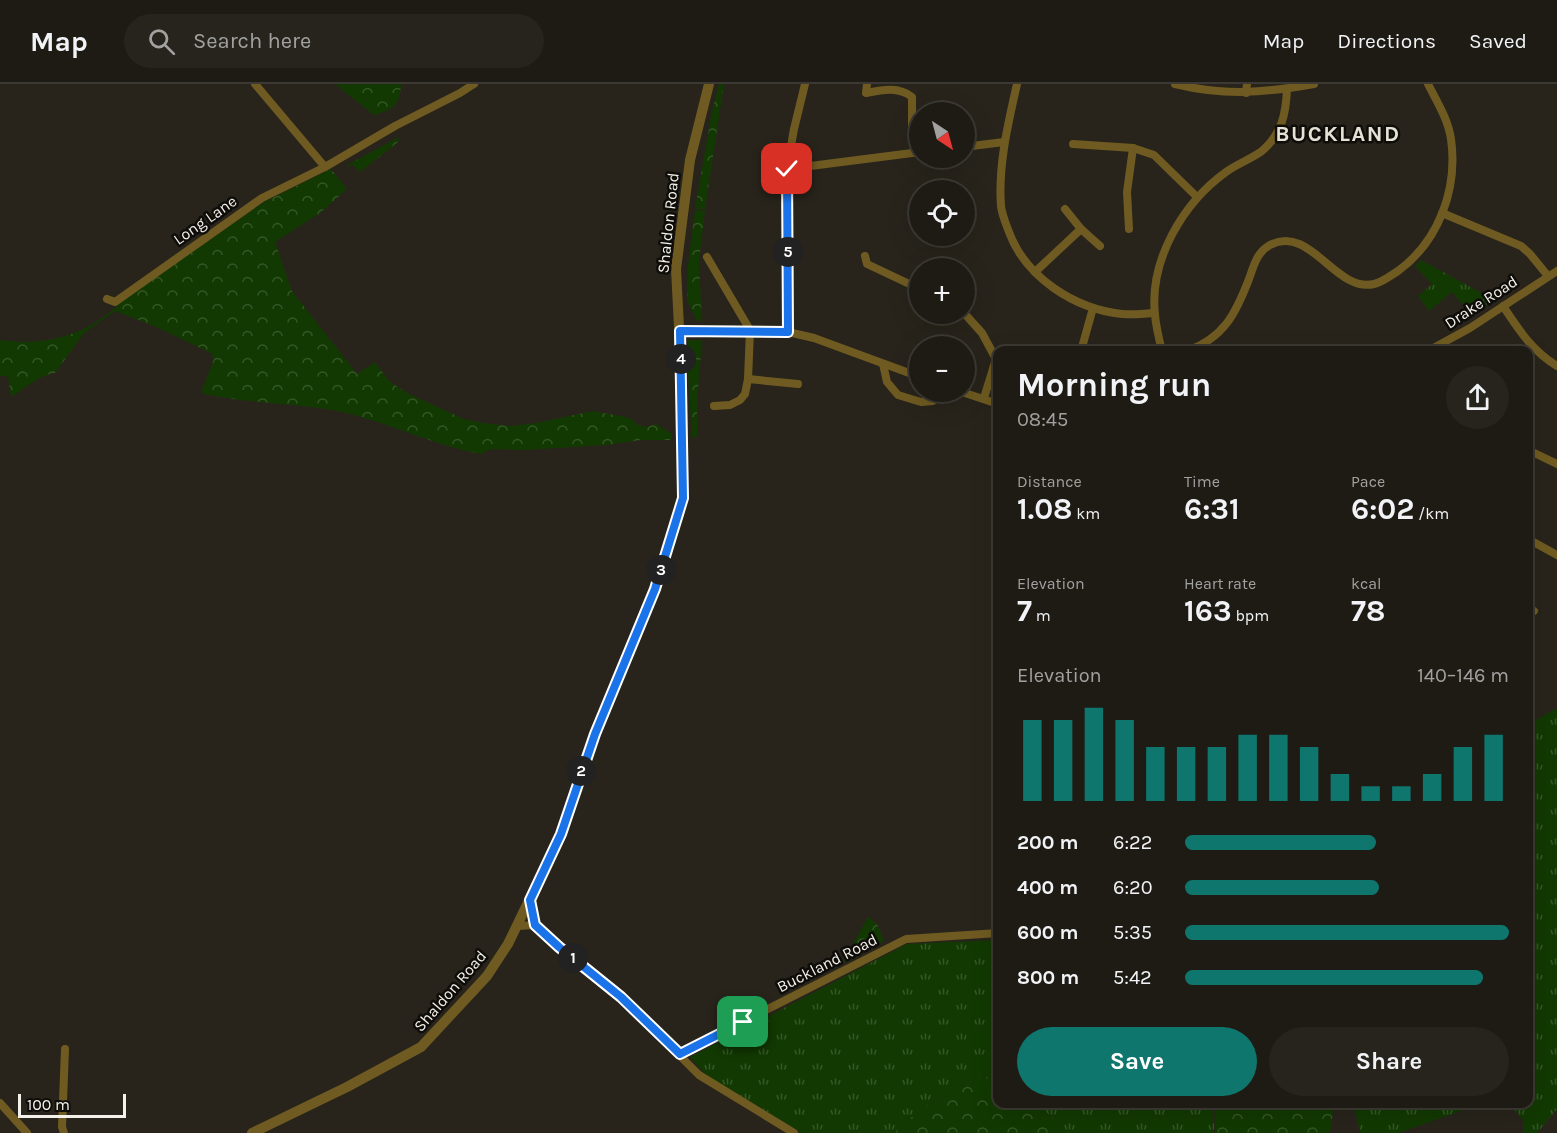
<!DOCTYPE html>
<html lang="en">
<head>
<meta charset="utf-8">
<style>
  :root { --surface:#1e1b14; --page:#26241d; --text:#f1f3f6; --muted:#a1a1a0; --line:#3c3934; --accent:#0f766e }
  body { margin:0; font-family:Karla,sans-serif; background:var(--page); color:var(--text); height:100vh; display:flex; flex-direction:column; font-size:22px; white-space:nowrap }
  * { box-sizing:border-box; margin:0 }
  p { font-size:20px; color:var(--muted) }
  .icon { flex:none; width:33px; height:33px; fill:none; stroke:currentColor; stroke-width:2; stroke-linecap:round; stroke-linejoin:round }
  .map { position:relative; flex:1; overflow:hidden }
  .details { position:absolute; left:993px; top:262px; width:540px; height:762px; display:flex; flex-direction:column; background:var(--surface); border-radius:12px; box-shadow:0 6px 24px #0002,0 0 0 2px var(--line) }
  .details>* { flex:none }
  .needle { width:39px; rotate:144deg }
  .fabs { position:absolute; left:909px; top:18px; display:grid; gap:12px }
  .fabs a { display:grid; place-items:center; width:66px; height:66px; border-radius:50%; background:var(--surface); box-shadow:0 6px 24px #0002,0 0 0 2px var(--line); font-size:30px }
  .scale { position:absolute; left:18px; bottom:15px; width:108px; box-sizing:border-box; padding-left:6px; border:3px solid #f4f1eb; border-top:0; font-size:16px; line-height:21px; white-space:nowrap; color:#f4f1eb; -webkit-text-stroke:4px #0f0d09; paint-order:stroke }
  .pin { position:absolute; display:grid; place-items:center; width:51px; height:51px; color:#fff; margin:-26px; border-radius:12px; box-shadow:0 3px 9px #0006 }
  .km { position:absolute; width:30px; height:30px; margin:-15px; border-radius:50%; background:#222; color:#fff; font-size:16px; line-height:30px; text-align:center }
  .round { display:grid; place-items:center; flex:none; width:63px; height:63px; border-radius:32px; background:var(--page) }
  .headline { display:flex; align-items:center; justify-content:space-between; height:102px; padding:0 24px }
  h1 { font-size:33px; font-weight:700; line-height:45px }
  .stats { display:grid; grid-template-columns:repeat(3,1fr); gap:9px; height:102px; padding:6px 24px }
  .stats div { display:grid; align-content:center }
  .stats b { font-size:30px; font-weight:700 }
  .stats small { font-size:16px; font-weight:400 }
  .stats p { font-size:16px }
  .chart { height:168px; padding:12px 24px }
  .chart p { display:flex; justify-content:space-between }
  .chart svg { width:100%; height:108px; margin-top:6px; stroke:var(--accent); stroke-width:6 }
  .button { display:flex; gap:12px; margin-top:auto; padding:12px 24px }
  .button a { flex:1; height:69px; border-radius:36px; background:var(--accent); color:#fff; font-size:24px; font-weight:700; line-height:69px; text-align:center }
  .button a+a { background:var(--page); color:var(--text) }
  ul { padding:0 24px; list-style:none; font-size:20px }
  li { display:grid; grid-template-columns:96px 72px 1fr; align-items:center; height:45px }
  li i { height:15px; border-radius:8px; background:var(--accent) }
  header { display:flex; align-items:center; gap:36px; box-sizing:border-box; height:84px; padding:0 30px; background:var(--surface); border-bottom:2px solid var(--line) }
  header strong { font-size:28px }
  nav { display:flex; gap:33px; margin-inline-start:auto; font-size:21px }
  .search { width:420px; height:54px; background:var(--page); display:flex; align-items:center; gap:15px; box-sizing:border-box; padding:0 21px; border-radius:33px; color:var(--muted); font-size:22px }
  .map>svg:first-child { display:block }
  .grass { fill:url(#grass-tufts) }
  .forest { fill:url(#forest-crowns) }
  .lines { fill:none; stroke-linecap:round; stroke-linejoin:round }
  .minor { stroke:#6f5b21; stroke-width:8 }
  .tertiary { stroke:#6f5b21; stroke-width:10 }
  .route-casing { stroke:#fff; stroke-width:12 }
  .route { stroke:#1a73e8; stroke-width:8 }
  .labels { text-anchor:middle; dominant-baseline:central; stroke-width:5; stroke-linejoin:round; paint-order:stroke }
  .street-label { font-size:16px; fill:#f4f1eb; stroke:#0f0d09 }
  .district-label { font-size:22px; font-weight:bold; letter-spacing:1.5px; fill:#e6e1d5; stroke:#0f0d09 }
</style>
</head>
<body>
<header>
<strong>Map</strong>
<div class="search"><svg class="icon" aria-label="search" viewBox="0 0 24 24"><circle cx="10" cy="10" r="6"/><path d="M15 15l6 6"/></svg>Search here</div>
<nav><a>Map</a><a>Directions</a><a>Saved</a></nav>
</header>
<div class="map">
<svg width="1557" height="1049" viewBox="0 0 1557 1049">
  <defs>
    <pattern id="grass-tufts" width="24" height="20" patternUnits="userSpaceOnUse" patternTransform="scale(1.5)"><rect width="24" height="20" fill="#123902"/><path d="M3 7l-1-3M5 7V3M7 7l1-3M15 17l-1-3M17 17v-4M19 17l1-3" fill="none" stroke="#355627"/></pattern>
    <pattern id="forest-crowns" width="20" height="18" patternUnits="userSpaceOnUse" patternTransform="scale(1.5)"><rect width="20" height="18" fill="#123902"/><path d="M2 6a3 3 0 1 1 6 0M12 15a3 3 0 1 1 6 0" fill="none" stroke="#355627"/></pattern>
  </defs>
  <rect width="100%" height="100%" fill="#28241b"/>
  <g class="grass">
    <polygon points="1421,176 1494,216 1472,231 1452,208 1429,227 1418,212 1432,200 1415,182"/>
    <polygon points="1557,624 1557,1025 1537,1049 1523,1049 1523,1036 1510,1020 1528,1020 1529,640"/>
    <path d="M997 856V992C958 994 922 1023 894 1049H802L706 991 690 973 907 860Z"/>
    <polygon points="1037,1020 1228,1020 1214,1024 1214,1049 1069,1049"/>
    <polygon points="1354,1020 1497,1020 1464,1026 1398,1049 1360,1049"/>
  </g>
  <g class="forest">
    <path d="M335 0H401C400 21 393 26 374 31Z"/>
    <polygon points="719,0 724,0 705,125 695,125 712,27"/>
    <polygon points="399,53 398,58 360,88 352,80 348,83 347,81"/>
    <path d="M331 85 347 105 320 129 275 158 292 207 357 290 375 278 389 297 407 309 464 335 483 339 511 342 536 339 593 327 630 334 638 341 647 343 656 340 672 350V356H641L607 361 524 366 491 365 481 370C432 361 386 337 337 327 292 318 245 320 201 309L214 275 211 269 154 242 115 227 84 249 55 289C41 290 23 306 11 313L8 292H0V256C46 263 91 250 123 216L264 118Z"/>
    <polygon points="695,126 705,127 699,177 702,237 697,237 687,216 688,182"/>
    <polygon points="688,256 702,256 697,318 697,352 692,354 688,289"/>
    <polygon points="868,833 877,840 884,857 836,882 847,871"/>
    <path d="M997 992 998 1020H1037L1069 1049H894C922 1023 958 994 997 992Z"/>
    <polygon points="1247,1020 1334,1020 1330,1049 1215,1049 1215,1022"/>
  </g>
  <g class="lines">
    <g class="minor">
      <polyline points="255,0 325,83"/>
      <path d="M867 0 866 9C881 6 899 2 912 13V55L915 69"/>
      <path d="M1017 0C1008 40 998 81 1001 122 1002 131 1006 140 1009 148 1026 194 1075 225 1122 230 1133 231 1144 230 1154 229"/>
      <path d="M1175 0C1225 12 1263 9 1314 0"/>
      <polyline points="1246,9 1247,0"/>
      <polyline points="1073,60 1133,64 1154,71 1197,113"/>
      <polyline points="964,63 1004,58"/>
      <polyline points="787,85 920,68"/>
      <polyline points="1065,125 1081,145 1100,162"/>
      <polyline points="1442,129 1521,162 1530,170 1548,192"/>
      <polyline points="1129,145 1127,108 1133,64"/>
      <polyline points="865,172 867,180 920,205"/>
      <polyline points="707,173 750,246 748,295 745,310 740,316 730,321 714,322"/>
      <polyline points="1035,188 1081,145"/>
      <polyline points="107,215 115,218 262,114 325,83 395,42 460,9 474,0"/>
      <path d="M1503 222C1519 246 1532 267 1557 282"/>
      <polyline points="964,229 982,249 996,275 984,314"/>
      <polyline points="680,247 788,248 814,254 920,293"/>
      <polyline points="788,248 787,85 794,45 805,0"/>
      <polyline points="1081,267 1093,224"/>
      <path d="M1162 267C1159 255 1156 243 1155 231 1149 176 1183 119 1226 88 1237 80 1251 75 1262 67 1282 50 1286 29 1287 5"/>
      <path d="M1187 267C1224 254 1236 229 1249 195 1254 181 1257 168 1270 161 1311 140 1335 209 1374 200 1383 198 1390 192 1398 187 1439 157 1458 105 1451 55 1448 35 1437 18 1428 0"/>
      <polyline points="1428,267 1470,244 1557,187"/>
      <polyline points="883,280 887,298 898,311 921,318 933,317 944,308"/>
      <polyline points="748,295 798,300"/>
      <polyline points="962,308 998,320"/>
      <polyline points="1528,366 1557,380"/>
      <polyline points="1528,455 1557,471"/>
      <polyline points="1528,524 1534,527"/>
      <polyline points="530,816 535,841"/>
      <polyline points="518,842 535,841 559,863 621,913 699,991 794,1049"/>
      <polyline points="679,970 906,855 998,849"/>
      <polyline points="0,1019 27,1049"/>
      <polyline points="64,1049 62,1043 65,965"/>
    </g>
    <polyline class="tertiary" points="252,1049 347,1003 421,963 487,892 508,860 561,750 595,650 655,505 683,414 681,282 676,185 690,76 709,0"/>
  </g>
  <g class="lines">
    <g class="route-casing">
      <polyline id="route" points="743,938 680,970 621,913 559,863 535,841 530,816 561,750 595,650 655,505 683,414 680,247 788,248 787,85"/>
    </g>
    <use href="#route" class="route"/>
  </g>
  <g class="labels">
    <g class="street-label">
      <text transform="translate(205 136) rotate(-35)">Long Lane</text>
      <text transform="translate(668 139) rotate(-84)">Shaldon Road</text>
      <text transform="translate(1481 218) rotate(-33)">Drake Road</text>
      <text transform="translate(827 879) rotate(-27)">Buckland Road</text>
      <text transform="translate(450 907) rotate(-49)">Shaldon Road</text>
    </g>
    <g class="district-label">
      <text x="1338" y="50">BUCKLAND</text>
    </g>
  </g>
</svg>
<div class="fabs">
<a><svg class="needle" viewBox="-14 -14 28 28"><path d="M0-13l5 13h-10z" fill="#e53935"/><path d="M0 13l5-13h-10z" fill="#a1a1a0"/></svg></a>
<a><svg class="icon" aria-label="locate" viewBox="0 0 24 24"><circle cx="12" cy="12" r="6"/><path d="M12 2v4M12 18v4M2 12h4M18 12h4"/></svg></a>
<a>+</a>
<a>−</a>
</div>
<div class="scale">100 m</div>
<div class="pin" style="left:743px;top:938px;background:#1e9e55"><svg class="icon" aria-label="arrive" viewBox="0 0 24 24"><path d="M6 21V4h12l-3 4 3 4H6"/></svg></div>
<div class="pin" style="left:787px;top:85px;background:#d93025"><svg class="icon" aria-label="check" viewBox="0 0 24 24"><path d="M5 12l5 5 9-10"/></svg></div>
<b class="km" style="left:573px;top:874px">1</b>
<b class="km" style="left:581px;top:687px">2</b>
<b class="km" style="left:661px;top:486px">3</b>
<b class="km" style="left:681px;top:275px">4</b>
<b class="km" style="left:788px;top:168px">5</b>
<section class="details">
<div class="headline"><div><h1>Morning run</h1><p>08:45</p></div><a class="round"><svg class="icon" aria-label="share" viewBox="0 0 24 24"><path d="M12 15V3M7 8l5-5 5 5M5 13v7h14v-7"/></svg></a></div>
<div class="stats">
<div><p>Distance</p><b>1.08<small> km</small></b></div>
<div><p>Time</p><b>6:31</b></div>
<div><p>Pace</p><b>6:02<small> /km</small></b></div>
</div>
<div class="stats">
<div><p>Elevation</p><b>7<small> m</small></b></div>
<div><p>Heart rate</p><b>163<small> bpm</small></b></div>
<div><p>kcal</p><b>78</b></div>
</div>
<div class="chart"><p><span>Elevation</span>140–146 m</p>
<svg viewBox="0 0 160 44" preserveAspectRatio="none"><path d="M5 44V11M15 44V11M25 44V6M35 44V11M45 44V22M55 44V22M65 44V22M75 44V17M85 44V17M95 44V22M105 44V33M115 44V38M125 44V38M135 44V33M145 44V22M155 44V17"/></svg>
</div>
<ul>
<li><b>200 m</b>6:22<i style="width:59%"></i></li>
<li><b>400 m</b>6:20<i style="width:60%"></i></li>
<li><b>600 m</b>5:35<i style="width:100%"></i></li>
<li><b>800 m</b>5:42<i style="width:92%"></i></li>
</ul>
<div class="button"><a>Save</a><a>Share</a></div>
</section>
</div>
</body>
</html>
